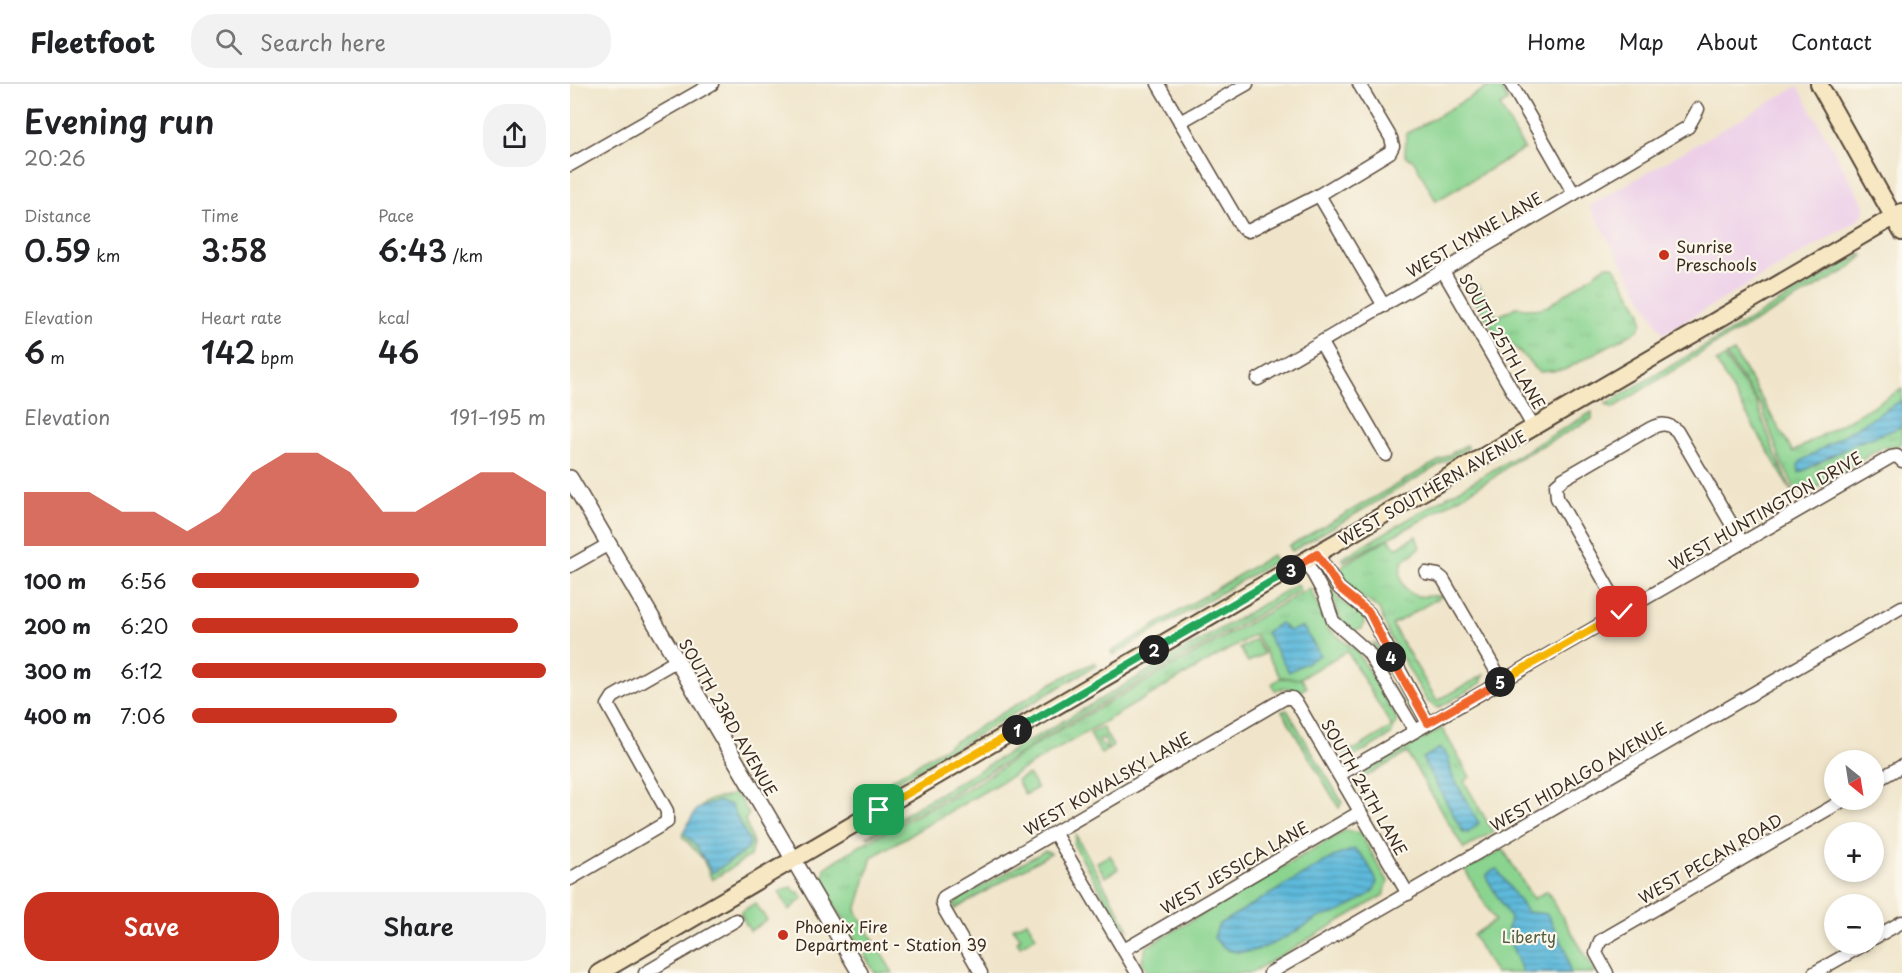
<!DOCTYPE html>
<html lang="en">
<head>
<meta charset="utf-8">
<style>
  :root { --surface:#fff; --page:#f2f2f2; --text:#202124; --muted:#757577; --line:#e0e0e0; --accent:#c8321e }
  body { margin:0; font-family:"Playpen Sans",sans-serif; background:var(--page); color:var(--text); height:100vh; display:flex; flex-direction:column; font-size:22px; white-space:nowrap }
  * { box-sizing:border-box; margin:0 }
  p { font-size:20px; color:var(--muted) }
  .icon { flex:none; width:33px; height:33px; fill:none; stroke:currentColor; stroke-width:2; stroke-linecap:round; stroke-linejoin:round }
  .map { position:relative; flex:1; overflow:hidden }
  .panel { display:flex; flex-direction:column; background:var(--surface); width:570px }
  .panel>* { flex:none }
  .needle { width:39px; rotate:150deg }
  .buttons { position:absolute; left:1254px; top:666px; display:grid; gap:12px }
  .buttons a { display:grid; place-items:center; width:60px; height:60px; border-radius:50%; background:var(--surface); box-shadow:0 3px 9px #0003; font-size:30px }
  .pin { position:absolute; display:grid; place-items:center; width:51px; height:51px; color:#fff; margin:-26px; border-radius:12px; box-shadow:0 3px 9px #0006 }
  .km { position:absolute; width:30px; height:30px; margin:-15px; border-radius:50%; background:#222; color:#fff; font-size:16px; line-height:30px; text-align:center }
  .round { display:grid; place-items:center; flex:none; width:63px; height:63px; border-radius:24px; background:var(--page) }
  .headline { display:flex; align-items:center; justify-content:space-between; height:102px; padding:0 24px }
  h1 { font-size:33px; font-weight:600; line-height:45px }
  .figures { display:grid; grid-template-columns:repeat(3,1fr); gap:9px; height:102px; padding:6px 24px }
  .figures div { display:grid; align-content:center }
  .figures b { font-size:30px; font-weight:600 }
  .figures small { font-size:16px; font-weight:400 }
  .figures p { font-size:16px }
  .chart { height:168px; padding:12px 24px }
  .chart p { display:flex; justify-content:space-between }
  .chart svg { width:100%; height:108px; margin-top:6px; fill:var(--accent); opacity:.7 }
  .action { display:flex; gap:12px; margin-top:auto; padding:12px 24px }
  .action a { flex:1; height:69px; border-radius:24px; background:var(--accent); color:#fff; font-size:24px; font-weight:600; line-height:69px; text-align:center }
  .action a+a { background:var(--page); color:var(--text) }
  ul { padding:0 24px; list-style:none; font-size:20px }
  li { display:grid; grid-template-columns:96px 72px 1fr; align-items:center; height:45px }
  li i { height:15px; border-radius:8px; background:var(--accent) }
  header { display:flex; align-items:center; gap:36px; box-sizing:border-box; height:84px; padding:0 30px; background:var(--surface); border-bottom:2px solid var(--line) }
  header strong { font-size:28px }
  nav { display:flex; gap:33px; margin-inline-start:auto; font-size:21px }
  .search { width:420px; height:54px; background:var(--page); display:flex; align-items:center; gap:15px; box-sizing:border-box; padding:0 21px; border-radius:24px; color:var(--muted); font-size:22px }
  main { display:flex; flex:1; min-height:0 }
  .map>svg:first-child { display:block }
  .built { fill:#edd0e8 }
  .grass { fill:url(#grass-tufts); stroke:#627f57; stroke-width:1.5 }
  .green { fill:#8ad490; stroke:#627f57; stroke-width:1.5 }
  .water { fill:url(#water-rules); stroke:#4c727c; stroke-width:1.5 }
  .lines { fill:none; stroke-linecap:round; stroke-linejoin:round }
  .minor-casing { stroke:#564638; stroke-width:15 }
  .tertiary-casing { stroke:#564638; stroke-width:18 }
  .secondary-casing { stroke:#564638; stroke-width:20 }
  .minor { stroke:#fff; stroke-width:12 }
  .tertiary { stroke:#fff; stroke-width:15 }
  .secondary { stroke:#f7e8c3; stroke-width:16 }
  .split-1-casing { stroke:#fff; stroke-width:12 }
  .split-2-casing { stroke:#fff; stroke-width:12 }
  .split-3-casing { stroke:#fff; stroke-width:12 }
  .split-4-casing { stroke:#fff; stroke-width:12 }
  .split-5-casing { stroke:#fff; stroke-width:12 }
  .split-6-casing { stroke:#fff; stroke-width:12 }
  .split-1 { stroke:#f5b400; stroke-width:8 }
  .split-2 { stroke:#22a559; stroke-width:8 }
  .split-3 { stroke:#22a559; stroke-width:8 }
  .split-4 { stroke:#f0652b; stroke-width:8 }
  .split-5 { stroke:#f0652b; stroke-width:8 }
  .split-6 { stroke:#f5b400; stroke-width:8 }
  .poi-dot { fill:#c8321e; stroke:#fbf7ec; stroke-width:2 }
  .labels { text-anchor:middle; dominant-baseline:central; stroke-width:4.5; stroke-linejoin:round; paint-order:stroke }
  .street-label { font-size:16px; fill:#3b2a1e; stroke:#fbf7ec }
  .poi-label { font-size:16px; fill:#3b2a1e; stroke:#fbf7ec; text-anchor:start }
  .park-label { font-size:16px; fill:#535d40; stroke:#fbf7ec }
</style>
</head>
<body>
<header>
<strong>Fleetfoot</strong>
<div class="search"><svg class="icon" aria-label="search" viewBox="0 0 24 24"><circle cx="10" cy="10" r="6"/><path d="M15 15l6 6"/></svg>Search here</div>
<nav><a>Home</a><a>Map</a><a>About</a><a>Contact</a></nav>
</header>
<main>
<section class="panel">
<div class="headline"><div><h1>Evening run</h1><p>20:26</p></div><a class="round"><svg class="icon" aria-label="share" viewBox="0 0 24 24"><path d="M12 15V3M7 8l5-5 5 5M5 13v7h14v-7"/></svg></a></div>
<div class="figures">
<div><p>Distance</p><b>0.59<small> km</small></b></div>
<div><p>Time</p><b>3:58</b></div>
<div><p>Pace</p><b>6:43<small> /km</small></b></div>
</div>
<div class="figures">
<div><p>Elevation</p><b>6<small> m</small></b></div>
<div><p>Heart rate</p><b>142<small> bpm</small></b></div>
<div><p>kcal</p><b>46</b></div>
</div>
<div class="chart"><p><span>Elevation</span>191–195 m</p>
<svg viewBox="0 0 160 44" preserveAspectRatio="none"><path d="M0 44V22L10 22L20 22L30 30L40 30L50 38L60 30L70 14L80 6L90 6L100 14L110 30L120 30L130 22L140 14L150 14L160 22V44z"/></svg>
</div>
<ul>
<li><b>100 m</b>6:56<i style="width:64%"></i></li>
<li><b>200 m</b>6:20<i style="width:92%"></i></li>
<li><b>300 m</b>6:12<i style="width:100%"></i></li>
<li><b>400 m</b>7:06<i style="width:58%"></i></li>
</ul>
<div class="action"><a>Save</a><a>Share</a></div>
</section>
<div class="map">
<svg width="1332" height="889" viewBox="0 0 1332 889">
  <defs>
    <pattern id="grass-tufts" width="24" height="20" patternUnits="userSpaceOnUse" patternTransform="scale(1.5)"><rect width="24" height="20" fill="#8ad490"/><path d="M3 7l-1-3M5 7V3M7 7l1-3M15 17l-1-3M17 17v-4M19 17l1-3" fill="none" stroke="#78b67c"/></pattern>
    <pattern id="water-rules" width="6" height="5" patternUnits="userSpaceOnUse" patternTransform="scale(1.5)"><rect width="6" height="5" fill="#5db9db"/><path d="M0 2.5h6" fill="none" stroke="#4e97b1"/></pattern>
  </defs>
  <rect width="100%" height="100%" fill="#fbf7ec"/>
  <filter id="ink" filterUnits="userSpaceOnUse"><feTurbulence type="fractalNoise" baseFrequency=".0167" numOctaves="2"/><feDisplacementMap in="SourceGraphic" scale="12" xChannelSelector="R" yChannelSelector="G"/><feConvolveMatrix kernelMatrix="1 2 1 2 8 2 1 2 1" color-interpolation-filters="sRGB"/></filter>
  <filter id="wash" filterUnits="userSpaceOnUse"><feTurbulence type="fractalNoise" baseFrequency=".008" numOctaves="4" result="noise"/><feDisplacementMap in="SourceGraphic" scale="24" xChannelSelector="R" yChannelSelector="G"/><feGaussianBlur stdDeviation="1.35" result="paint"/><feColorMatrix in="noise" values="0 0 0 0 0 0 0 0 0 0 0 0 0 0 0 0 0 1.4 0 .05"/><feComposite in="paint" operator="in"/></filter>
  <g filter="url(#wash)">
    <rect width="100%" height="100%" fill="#f0e5ca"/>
    <polygon class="built" points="1228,2 1294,121 1294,129 1287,137 1093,250 1019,122"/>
    <g class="grass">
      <polygon points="1292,170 1293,172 1277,186 1147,259 1043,324 1036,320"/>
      <polygon points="1036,182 1044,182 1071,228 1072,239 1068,246 994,286 969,288 936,254 925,249 901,209 902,204 908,200 927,233 946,223 966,225 978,222"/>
      <polygon points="1164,268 1223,368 1332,305 1332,358 1330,361 1311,364 1236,410 1233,404 1227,408 1211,377 1192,323 1156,272"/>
      <polygon points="1154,273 1186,317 1206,372 1226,415 1146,278"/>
      <polygon points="1022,328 1022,335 947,375 923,394 836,445 774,477 772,474"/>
      <polygon points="896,361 898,364 722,467 719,462"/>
      <path d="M846 452 850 464 833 477C827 491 832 509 848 512 856 514 864 510 872 512L822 541 867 617 914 591 911 599 868 624 857 617 820 553 809 525 782 506 770 486 776 479 816 456 819 455 826 464Z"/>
      <polygon points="702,471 705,477 543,571 541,568"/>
      <polygon points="756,497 759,497 770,516 795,533 792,545 782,546 771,537"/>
      <polygon points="727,500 730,506 471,654 453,668 379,711 298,753 297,752"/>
      <path d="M740 504 758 545 787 567 827 635 821 651 782 674 764 664 766 662 771 669 780 664 784 666 822 643 777 567 729 595 710 593 685 550 302 773 286 827 323 889H305L252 799 255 784C294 757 337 735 380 714 413 698 443 675 474 655Z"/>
      <polygon points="685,555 694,570 678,578 670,564"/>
      <polygon points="802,559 806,559 845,626 844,629 841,629"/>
      <polygon points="525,578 527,581 308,709 306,705 489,595"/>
      <polygon points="710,594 732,595 737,603 729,608 717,604 705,606 702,600"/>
      <polygon points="717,626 772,718 769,724 712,627"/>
      <polygon points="532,643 543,662 538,666 534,654 528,657 537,666 531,670 520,650"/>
      <polygon points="872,644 900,693 894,697 923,748 894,765 837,669 790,696 795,688"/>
      <polygon points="458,690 467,704 455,711 447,696"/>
      <path d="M166 708 179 730 175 736 183 759 180 772 142 796 133 775 112 752C119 740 128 719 143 715 153 713 158 714 166 708Z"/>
      <polygon points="506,751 513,764 559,845 550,840 504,761"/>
      <polygon points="474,767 481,769 385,825 384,821 388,816"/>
      <polygon points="540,771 548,785 535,793 527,778"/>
      <polygon points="221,803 227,809 229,808 233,814 219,826 209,808"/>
      <polygon points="185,819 197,836 180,847 170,829"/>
      <polygon points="457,837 466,853 450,862 447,857 451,854 443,844"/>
    </g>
    <g class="green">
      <polygon points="923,0 929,0 938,17 930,22 954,65 866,117 844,77 835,72 836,50"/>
      <polygon points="776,746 790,749 818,797 814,811 681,889 578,889 572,877 576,863"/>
      <polygon points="933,765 963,815 977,807 1026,889 925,889 903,851 925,837 895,786"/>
    </g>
    <g class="water">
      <polygon points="1332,316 1332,343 1286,359 1229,389 1228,381 1231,377"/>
      <polygon points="710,539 719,547 733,543 750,571 719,588 696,549"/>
      <polygon points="870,664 878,673 882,691 909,739 898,749 893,748 854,678 853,674"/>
      <polygon points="147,717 161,721 180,759 177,766 142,789 127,763 113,748 127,725"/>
      <path d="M784 765C795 772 802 786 807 798L803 808C791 816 780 823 767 829 760 832 752 831 745 836 719 852 666 889 644 853L649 840 763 773Z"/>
      <polygon points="927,785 957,828 977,830 996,866 1000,889 953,889 937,851 940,834 916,793 919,788"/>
    </g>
  </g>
  <g filter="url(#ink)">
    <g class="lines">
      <g class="minor-casing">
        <g id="minor">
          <polyline points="588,0 672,144 678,147 749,111 820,68 823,62 821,54 789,0"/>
          <polyline points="941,0 1004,110"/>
          <polyline points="610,38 677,0"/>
          <polyline points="0,81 142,0"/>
          <polyline points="749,111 814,222"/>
          <polyline points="873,187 964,344"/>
          <polyline points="751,259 816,371"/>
          <polyline points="688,295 1118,43 1128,25"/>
          <polyline points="747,470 769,504 799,529 858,639"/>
          <polyline points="736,477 754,510 763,537 798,568 845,647"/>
          <polyline points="0,482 39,460"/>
          <polyline points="856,489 868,491 873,495 932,597"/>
          <path d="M1052 528 987 414 986 401 993 395 1081 344C1092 339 1098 339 1107 347L1172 458"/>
          <polyline points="769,691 1321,373 1327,372 1332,377"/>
          <polyline points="1304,698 1332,682"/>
          <polyline points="485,750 567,889"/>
          <polyline points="0,795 97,738 97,727 38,621 43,613 106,577"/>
          <polyline points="1304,854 1332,838"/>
          <polyline points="554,866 790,728"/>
          <polyline points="75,889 166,836"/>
          <polyline points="411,889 374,825 372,818 374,813 715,614 722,614 728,621 838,810"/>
          <polyline points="700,889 1332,523"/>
          <polyline points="1037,889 1026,869 1030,857 1274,716"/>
          <polyline points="1244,889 1295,860"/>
        </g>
      </g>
      <g class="tertiary-casing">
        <polyline id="tertiary" points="0,394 290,889"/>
      </g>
      <g class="secondary-casing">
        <g id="secondary">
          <polyline points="1249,0 1332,148"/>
          <polyline points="29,889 1332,128"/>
        </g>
      </g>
      <use href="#minor" class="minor"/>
      <use href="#tertiary" class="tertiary"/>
      <use href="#secondary" class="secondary"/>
    </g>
  </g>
  <g class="lines" filter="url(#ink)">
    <g class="split-1-casing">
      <polyline id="split-1" points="309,726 447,646"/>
    </g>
    <g class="split-2-casing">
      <polyline id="split-2" points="447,646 584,566"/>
    </g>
    <g class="split-3-casing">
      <polyline id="split-3" points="584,566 721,486"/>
    </g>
    <g class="split-4-casing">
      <polyline id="split-4" points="721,486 747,470 769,504 799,528 821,573"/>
    </g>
    <g class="split-5-casing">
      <polyline id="split-5" points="821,573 858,639 930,598"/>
    </g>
    <g class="split-6-casing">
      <polyline id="split-6" points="930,598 1052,528"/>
    </g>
    <use href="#split-1" class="split-1"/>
    <use href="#split-2" class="split-2"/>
    <use href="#split-3" class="split-3"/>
    <use href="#split-4" class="split-4"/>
    <use href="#split-5" class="split-5"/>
    <use href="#split-6" class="split-6"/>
  </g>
  <g class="poi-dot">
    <circle cx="1094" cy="171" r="6"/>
    <circle cx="213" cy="851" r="6"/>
  </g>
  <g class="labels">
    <g class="street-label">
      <text transform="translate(904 150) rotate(-30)">WEST LYNNE LANE</text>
      <text transform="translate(933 257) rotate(60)">SOUTH 25TH LANE</text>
      <text transform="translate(862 403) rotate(-30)">WEST SOUTHERN AVENUE</text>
      <text transform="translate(1195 426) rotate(-30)">WEST HUNTINGTON DRIVE</text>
      <text transform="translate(159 633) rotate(60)">SOUTH 23RD AVENUE</text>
      <text transform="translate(1008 692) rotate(-30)">WEST HIDALGO AVENUE</text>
      <text transform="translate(537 699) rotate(-30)">WEST KOWALSKY LANE</text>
      <text transform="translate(795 703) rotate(60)">SOUTH 24TH LANE</text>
      <text transform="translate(1140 774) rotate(-30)">WEST PECAN ROAD</text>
      <text transform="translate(664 783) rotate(-30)">WEST JESSICA LANE</text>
    </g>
    <g class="poi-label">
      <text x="1106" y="162">Sunrise<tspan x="1106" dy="18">Preschools</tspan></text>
      <text x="225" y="842">Phoenix Fire<tspan x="225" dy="18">Department - Station 39</tspan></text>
    </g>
    <g class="park-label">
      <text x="959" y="852">Liberty</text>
    </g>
  </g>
</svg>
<div class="buttons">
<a><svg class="needle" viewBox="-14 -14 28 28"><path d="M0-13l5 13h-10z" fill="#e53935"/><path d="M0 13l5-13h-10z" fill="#757577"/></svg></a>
<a>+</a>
<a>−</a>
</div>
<div class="pin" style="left:309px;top:726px;background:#1e9e55"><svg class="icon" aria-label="arrive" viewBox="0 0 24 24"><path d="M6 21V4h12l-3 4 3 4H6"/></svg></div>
<div class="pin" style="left:1052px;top:528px;background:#d93025"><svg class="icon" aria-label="check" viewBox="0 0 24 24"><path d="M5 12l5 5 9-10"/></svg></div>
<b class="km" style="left:447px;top:646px">1</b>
<b class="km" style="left:584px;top:566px">2</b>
<b class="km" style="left:721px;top:486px">3</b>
<b class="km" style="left:821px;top:573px">4</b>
<b class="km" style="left:930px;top:598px">5</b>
</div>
</main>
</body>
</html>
